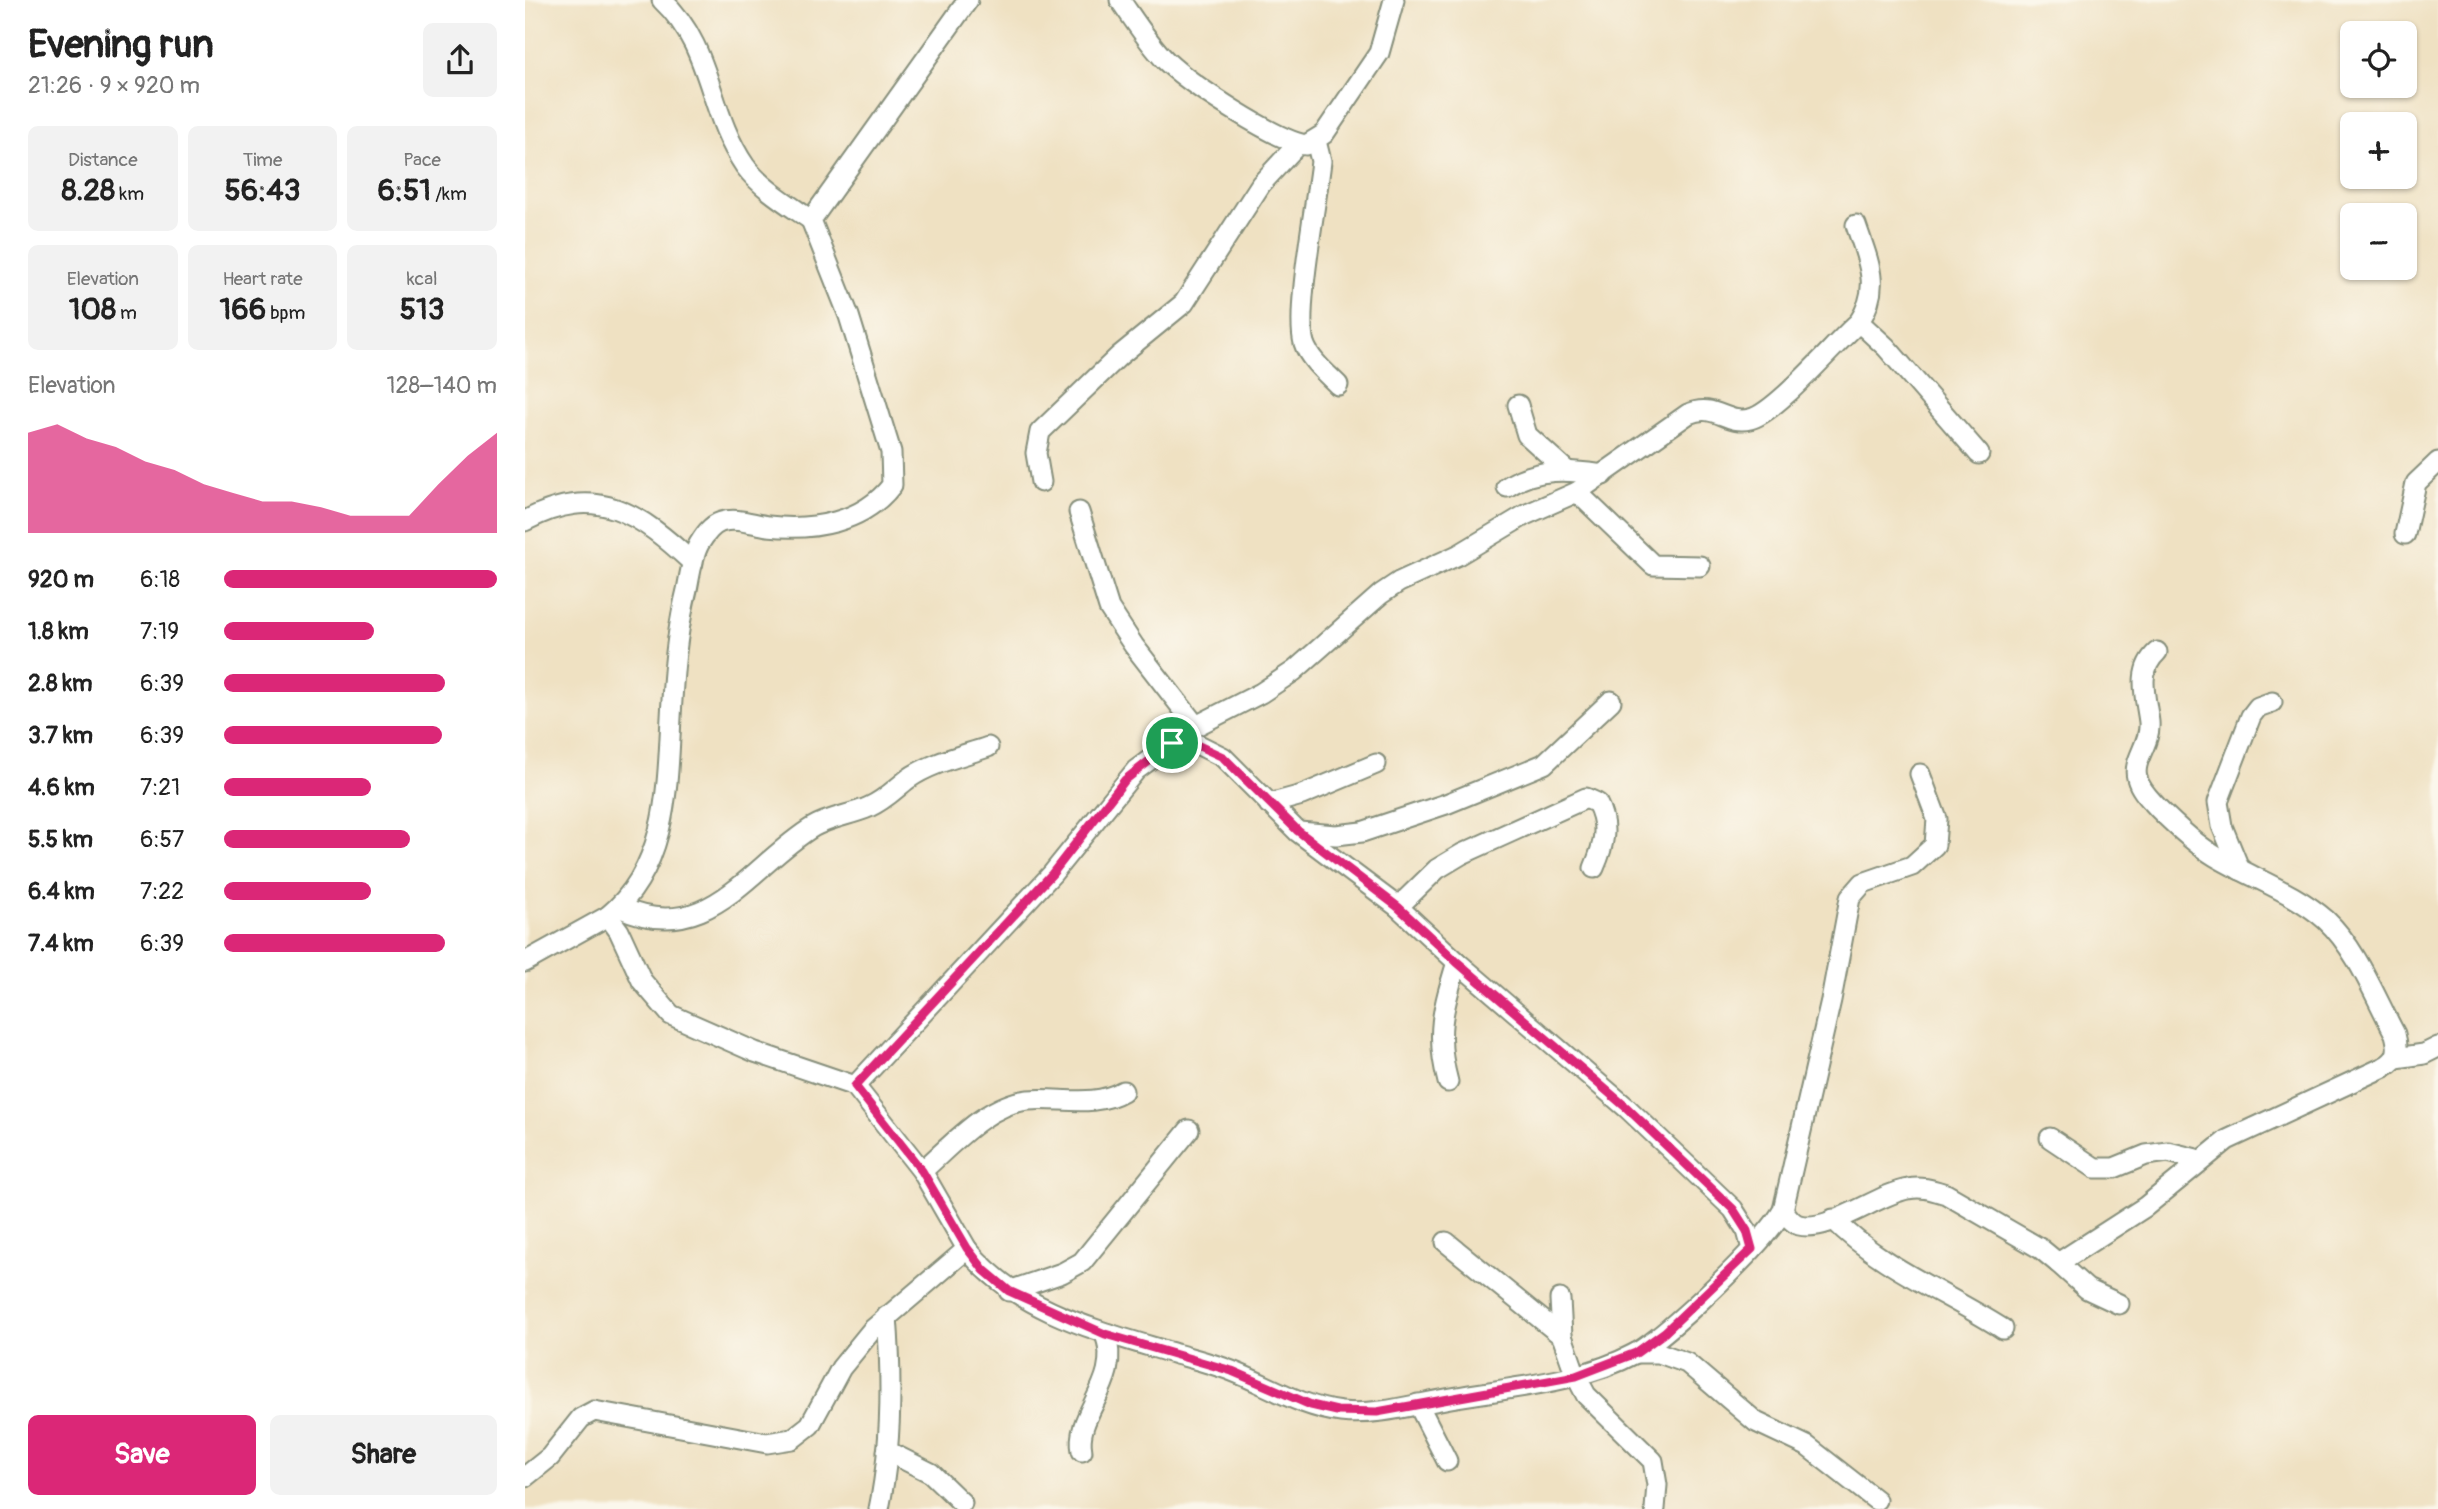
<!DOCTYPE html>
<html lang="en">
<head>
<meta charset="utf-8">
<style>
  :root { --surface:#fff; --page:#f2f2f2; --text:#222; --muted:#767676; --accent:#db2777 }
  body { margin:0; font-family:Pangolin,sans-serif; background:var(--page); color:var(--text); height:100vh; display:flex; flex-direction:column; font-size:26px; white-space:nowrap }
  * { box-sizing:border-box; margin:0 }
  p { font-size:23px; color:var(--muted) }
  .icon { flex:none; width:38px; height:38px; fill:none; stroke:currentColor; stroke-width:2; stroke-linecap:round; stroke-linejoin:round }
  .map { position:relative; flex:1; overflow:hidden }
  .panel { display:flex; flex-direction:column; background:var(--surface); width:525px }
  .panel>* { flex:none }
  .buttons { position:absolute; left:1815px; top:21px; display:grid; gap:14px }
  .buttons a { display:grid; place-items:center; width:77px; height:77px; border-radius:10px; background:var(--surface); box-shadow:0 2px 5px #0004; font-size:35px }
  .pin { position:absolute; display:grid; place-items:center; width:60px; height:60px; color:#fff; margin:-30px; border:4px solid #fff; border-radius:50%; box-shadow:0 2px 7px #0007 }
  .round { display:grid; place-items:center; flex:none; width:74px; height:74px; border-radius:10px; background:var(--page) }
  .overview { display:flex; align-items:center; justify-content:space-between; height:119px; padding:0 28px }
  h1 { font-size:38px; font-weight:700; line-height:52px }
  .figures { display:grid; grid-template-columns:repeat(3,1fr); gap:10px; height:119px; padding:7px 28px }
  .figures div { display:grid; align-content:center; border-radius:10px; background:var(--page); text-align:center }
  .figures b { font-size:30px; font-weight:700 }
  .figures small { font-size:19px; font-weight:400 }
  .figures p { font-size:19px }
  .chart { height:196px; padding:14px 28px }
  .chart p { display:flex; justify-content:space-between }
  .chart svg { width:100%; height:126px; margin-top:7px; fill:var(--accent); opacity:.7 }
  .action { display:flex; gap:14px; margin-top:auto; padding:14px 28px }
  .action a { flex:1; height:80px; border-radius:10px; background:var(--accent); color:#fff; font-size:28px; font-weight:700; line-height:80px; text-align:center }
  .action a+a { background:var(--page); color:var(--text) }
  ul { padding:0 28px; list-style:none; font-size:23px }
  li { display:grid; grid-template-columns:112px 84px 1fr; align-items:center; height:52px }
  li i { height:18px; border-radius:9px; background:var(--accent) }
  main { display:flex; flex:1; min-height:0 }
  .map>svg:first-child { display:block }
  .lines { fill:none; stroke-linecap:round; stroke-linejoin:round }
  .minor-casing { stroke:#878f7b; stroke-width:23 }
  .minor { stroke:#fff; stroke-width:19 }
  .route-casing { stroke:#fff; stroke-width:14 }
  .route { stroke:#db2777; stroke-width:9 }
</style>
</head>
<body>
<main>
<section class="panel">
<div class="overview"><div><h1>Evening run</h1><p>21:26 · 9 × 920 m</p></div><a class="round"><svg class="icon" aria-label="share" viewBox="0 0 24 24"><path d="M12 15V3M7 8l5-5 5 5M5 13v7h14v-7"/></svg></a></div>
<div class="figures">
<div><p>Distance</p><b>8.28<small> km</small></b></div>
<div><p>Time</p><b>56:43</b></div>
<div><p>Pace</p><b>6:51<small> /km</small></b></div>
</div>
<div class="figures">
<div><p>Elevation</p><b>108<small> m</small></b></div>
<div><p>Heart rate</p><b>166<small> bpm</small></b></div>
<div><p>kcal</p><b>513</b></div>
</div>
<div class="chart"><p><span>Elevation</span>128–140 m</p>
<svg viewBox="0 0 160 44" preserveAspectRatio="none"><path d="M0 44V9L10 6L20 11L30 14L40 19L50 22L60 27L70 30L80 33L90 33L100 35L110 38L120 38L130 38L140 27L150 17L160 9V44z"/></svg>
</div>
<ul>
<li><b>920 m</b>6:18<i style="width:100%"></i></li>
<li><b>1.8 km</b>7:19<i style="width:55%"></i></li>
<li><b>2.8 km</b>6:39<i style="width:81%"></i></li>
<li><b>3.7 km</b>6:39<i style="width:80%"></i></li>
<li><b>4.6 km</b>7:21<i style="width:54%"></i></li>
<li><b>5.5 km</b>6:57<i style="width:68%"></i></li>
<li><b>6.4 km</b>7:22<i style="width:54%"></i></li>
<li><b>7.4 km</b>6:39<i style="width:81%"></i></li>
</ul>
<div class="action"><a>Save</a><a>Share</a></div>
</section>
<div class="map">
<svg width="1913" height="1509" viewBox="0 0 1913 1509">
  <rect width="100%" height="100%" fill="#fbf7ec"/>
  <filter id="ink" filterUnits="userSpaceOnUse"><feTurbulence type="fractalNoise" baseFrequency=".0143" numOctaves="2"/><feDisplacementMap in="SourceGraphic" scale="14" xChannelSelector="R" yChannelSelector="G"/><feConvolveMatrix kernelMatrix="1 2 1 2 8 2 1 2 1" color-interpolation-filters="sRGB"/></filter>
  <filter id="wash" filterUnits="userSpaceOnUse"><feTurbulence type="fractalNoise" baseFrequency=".00686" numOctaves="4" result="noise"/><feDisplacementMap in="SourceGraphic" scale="28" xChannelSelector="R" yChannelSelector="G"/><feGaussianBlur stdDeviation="1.57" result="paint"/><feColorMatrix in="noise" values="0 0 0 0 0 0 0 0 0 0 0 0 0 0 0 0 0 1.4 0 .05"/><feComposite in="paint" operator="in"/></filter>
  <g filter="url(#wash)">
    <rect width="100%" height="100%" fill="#efe1c2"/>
  </g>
  <g filter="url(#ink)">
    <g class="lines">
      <g class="minor-casing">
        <g id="minor">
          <path d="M137 0C188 48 182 111 220 166 237 189 263 204 286 220"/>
          <path d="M595 0C609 20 624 44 641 61 665 84 750 140 781 145L799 134 854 53 869 0"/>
          <path d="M791 141 796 161C792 200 770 311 779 343 784 359 801 373 813 385"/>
          <path d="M1331 225C1343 261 1357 287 1334 322"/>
          <polyline points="993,405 1002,435 1042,471"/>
          <polyline points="516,482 511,453 515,432 594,356 659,303 736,184 773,144"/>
          <path d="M982 487C1012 467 1044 470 1078 475"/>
          <polyline points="1052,492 1128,565 1175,566"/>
          <polyline points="554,512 584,608 609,646 671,726"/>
          <path d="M0 521C72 482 115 514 168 563"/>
          <polyline points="1880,534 1891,483 1913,462"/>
          <polyline points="647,743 674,745 698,757 773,832 873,907 932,962 1102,1108 1208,1209 1222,1231 1227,1249"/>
          <polyline points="744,804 777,795 851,764"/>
          <polyline points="774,832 811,835 837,832 921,804 1019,764 1086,701"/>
          <polyline points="1715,870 1697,826 1693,802 1726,716 1733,707 1747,702"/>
          <path d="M94 907C183 948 224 866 288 827 305 817 326 815 344 807 360 800 370 789 383 779 405 763 437 756 463 747"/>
          <path d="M873 907 912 869 937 854 1061 798 1072 803C1084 826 1079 845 1069 868"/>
          <path d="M0 962 83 916C147 864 142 775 147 700 149 663 153 626 162 590 165 575 167 557 174 544 179 536 186 525 196 522 212 517 227 524 243 526 288 531 338 523 367 485L366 452 324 316 286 220 443 0"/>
          <polyline points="1871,1058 1899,1054 1913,1047"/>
          <path d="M923 1082C910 1034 918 1008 932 962"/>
          <path d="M330 1086 527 874 611 770 671 726 736 693 769 671 856 594 874 582 933 555 1000 515 1052 492 1163 414C1190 402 1201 425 1225 419 1251 413 1310 343 1334 322L1361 347 1454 454"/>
          <polyline points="1525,1138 1570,1168 1589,1168 1621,1155 1643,1152 1675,1160"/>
          <path d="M397 1171C427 1145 462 1104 503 1100 535 1097 569 1108 598 1091"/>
          <path d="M1258 1210C1262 1215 1267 1223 1274 1225 1304 1233 1353 1194 1383 1189 1397 1186 1408 1190 1421 1194L1516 1249 1533 1263 1620 1207 1702 1140 1859 1067C1874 1059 1874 1049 1870 1034 1850 997 1832 949 1801 920 1769 892 1727 878 1690 856 1670 844 1650 825 1633 808 1625 799 1615 790 1612 778 1607 760 1626 744 1624 722 1621 697 1611 671 1632 652"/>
          <path d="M1308 1219C1355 1267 1422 1293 1478 1329"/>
          <polyline points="921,1242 1037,1336 1051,1376 1061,1395 1128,1461 1132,1485 1130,1509"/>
          <path d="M442 1249C494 1313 575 1331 651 1354 669 1359 689 1364 707 1371 743 1385 776 1407 816 1412 853 1416 890 1404 926 1398 987 1387 1055 1383 1111 1353 1142 1336 1243 1240 1258 1210L1306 1000 1325 898 1338 883 1387 866 1410 845 1412 819 1395 774"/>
          <polyline points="1533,1263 1562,1289 1594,1304"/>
          <polyline points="484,1291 537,1273 557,1262 664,1130"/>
          <polyline points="1035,1299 1037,1336"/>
          <polyline points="1111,1353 1134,1353 1162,1363 1231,1422 1282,1446 1351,1500"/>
          <polyline points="893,1404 922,1461"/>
          <polyline points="362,1451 406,1473 437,1503"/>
          <path d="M557 1451C549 1413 598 1382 580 1334"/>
          <polyline points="0,1477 25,1457 56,1418 69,1411 242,1443 267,1439 285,1425 316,1368 347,1330 442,1249 397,1171 330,1086 230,1052 146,1015 117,981 94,931 83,916"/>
          <path d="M354 1509C367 1446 367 1380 362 1316"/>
        </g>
      </g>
      <use href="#minor" class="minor"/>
    </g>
  </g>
  <g class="lines" filter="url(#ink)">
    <g class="route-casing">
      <polygon id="route" points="647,743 674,746 698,757 773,831 873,907 932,962 1102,1108 1208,1209 1222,1231 1227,1249 1140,1332 1111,1353 1051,1376 852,1412 812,1411 786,1405 707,1371 580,1334 484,1291 459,1270 442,1248 397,1171 330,1086 527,874 600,780"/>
    </g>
    <use href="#route" class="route"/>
  </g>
</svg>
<div class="buttons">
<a><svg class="icon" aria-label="locate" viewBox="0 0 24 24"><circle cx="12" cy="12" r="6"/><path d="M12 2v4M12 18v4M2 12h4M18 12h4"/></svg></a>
<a>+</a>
<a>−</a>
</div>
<div class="pin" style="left:647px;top:743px;background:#1e9e55"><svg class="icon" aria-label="arrive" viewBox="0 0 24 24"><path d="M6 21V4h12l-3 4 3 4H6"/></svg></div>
</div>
</main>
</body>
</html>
